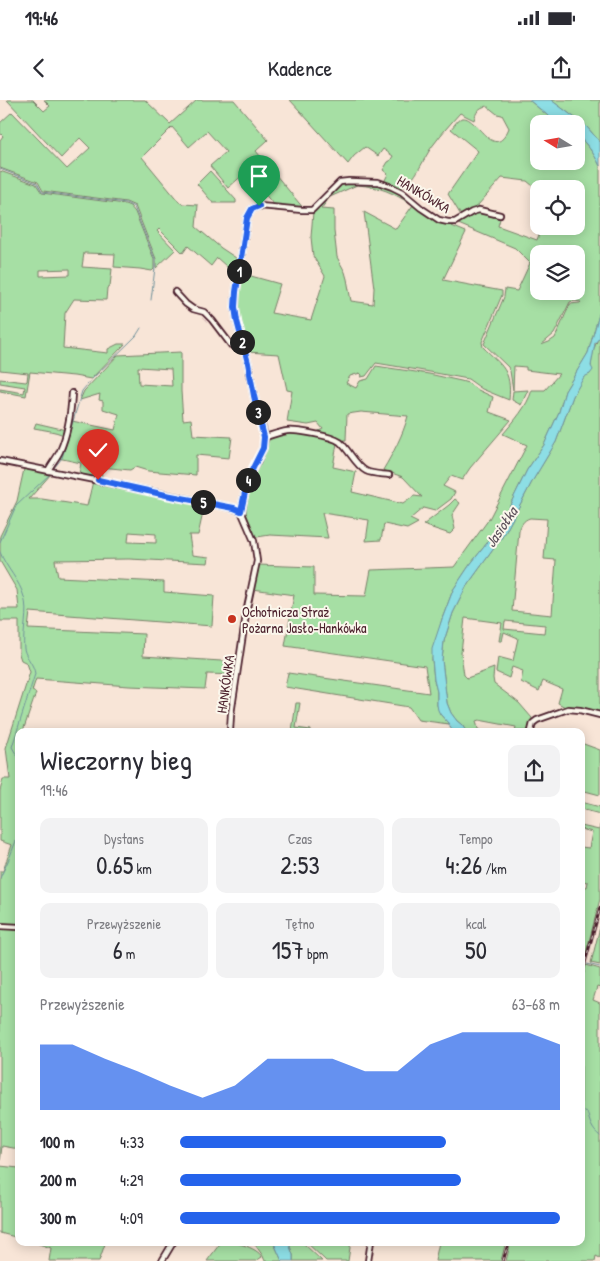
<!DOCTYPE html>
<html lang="pl">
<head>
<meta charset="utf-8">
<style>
  :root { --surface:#fff; --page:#f2f2f3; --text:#2b2b33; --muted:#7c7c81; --accent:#2563eb }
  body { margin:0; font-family:"Patrick Hand",sans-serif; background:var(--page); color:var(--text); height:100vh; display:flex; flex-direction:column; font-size:19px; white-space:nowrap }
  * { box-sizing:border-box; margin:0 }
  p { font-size:16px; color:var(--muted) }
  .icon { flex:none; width:28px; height:28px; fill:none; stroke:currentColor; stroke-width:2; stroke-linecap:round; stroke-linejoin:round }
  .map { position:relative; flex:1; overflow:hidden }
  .drawer { position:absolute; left:15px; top:628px; width:570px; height:518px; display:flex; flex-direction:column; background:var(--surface); border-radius:10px; box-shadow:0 2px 12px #0003 }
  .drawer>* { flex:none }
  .needle { width:32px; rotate:281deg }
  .controls { position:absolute; left:530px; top:15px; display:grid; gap:10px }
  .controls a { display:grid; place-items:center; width:55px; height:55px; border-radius:10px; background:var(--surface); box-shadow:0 2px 12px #0003; font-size:25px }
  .pin { position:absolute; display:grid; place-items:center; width:42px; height:42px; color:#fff; margin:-51px -21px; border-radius:50% 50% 50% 0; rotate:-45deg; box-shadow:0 0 5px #0007 }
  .pin .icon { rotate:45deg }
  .km { position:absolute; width:25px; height:25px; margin:-12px; border-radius:50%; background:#222; color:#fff; font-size:14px; line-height:25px; text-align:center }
  .round { display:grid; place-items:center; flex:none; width:52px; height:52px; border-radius:10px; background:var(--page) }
  .headline { display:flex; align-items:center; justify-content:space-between; height:85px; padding:0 25px }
  h1 { font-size:28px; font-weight:600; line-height:38px }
  .figures { display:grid; grid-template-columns:repeat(3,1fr); gap:8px; height:85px; padding:5px 25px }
  .figures div { display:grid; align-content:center; border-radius:10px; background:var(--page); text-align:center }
  .figures b { font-size:25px; font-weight:600 }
  .figures small { font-size:14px; font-weight:400 }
  .figures p { font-size:14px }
  .chart { height:140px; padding:10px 25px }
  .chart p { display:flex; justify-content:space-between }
  .chart svg { width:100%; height:90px; margin-top:5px; fill:var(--accent); opacity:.7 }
  ul { padding:0 25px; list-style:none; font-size:16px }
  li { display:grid; grid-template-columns:80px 60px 1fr; align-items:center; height:38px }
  li i { height:12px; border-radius:6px; background:var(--accent) }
  .status { display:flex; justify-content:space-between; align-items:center; height:35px; padding:0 25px; background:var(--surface); direction:ltr }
  .status svg { height:14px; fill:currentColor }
  header { display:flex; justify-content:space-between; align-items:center; height:65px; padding:0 25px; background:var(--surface); font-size:22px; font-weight:600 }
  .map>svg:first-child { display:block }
  .green { fill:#a6dfa4; stroke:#787f68; fill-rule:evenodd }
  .water { fill:#8ddee5; stroke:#72929b }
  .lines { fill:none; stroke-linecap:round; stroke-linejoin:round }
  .stream { stroke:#72929b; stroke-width:1 }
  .street-casing { stroke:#4a1f2b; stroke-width:8 }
  .street { stroke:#fbf7ec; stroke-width:4.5 }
  .rail-casing { stroke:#4a1f2b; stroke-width:3 }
  .rail { stroke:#fbf7ec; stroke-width:1; stroke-dasharray:4; stroke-linecap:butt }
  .route-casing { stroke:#fff; stroke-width:10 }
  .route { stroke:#2563eb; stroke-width:6 }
  .poi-dot { fill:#c8321e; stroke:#fbf7ec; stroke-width:2 }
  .labels { text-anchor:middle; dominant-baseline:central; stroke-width:4; stroke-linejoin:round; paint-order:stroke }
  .street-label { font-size:14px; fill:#4a1f2b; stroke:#fbf7ec }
  .poi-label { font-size:14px; fill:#4a1f2b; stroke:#fbf7ec; text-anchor:start }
  .water-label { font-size:15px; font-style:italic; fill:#5b4f5a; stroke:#fbf7ec }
</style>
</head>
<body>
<div class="status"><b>19:46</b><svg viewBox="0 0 49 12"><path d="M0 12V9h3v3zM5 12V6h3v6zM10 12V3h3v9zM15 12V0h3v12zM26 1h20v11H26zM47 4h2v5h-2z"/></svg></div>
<header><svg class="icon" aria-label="back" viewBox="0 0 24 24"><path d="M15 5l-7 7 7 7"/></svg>Kadence<svg class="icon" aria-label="share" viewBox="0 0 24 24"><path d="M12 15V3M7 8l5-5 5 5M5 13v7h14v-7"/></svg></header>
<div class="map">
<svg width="600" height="1161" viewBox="0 0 600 1161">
  <rect width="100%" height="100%" fill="#f8e5d7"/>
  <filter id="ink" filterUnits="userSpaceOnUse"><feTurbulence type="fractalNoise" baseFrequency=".02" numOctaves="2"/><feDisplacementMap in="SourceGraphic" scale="10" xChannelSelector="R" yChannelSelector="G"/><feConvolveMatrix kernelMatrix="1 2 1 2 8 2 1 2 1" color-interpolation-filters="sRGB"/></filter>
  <g filter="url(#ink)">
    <g class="green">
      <polygon points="7,0 33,0 44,11 50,6 44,0 145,0 170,24 197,0 234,0 268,40 256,51 304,109 274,105 246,72 228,88 210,66 226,52 207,31 189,47 172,27 142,57 179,102 183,104 198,105 196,127 221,148 239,160 236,175 217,158 211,166 188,146 183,153 159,129 157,131 175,150 156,168 156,159 135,106 126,102 43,91 38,82 0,68 0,40 3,36 0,33 0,23 12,12 67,69 90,48 80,38 61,58"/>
      <path d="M290 0H529L547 15 558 24H539V61H576V34C587 44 594 53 600 66V211L588 253 565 291 559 312 544 345 527 370 505 415 491 438 469 466 453 490 442 519 432 559 434 580 437 591V605L440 614 449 624 418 620 409 607 285 587 288 573 429 593 425 566 285 546 294 495 253 489 258 465 314 467V495L366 496 371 470 454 467 489 419 527 345 503 334C514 321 527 307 532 290H545L559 274 526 270V267L514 266 513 290 510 271 508 267 484 244 504 197 505 189 517 191 530 163 515 148 456 123 473 113 479 112 500 119 498 126 537 140 542 126H576V89H539V91L527 81 502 78 478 105 479 108 473 109 462 117 448 94 478 51 451 29C454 26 458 18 463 18 478 17 494 64 509 28L502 15 497 14 487 6C479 7 476 12 474 20L460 13C451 23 442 33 434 44 424 56 416 82 401 88L384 82 388 74 383 70 388 62 390 61 393 56 383 49 378 56 365 47 354 56 348 64ZM539 154H576V191H539ZM575 201 581 202 580 203 570 204 555 238 549 242 541 245 554 234 570 202Z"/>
      <polygon points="551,0 600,0 600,42 586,26"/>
      <path d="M0 71 36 84 42 93 125 104 130 106 135 112 154 159V169L152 171 140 169 114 167 115 154 84 153 82 167 112 169 110 186 107 188 106 200 74 199 65 213 63 248 108 253V249L118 244H125L91 279 74 276 30 272 26 296 0 291V289L24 293 25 287 0 283V279L26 282 27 281 28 273 0 270ZM70 169V175L40 176V170Z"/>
      <polygon points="210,71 236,100 236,103 213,103 197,84"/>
      <path d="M361 83 379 84 397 91 430 117 466 132 443 180 502 191V195L482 242 483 247C502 266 512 270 509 300L482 289 468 279 430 272 376 263 366 276 361 277 362 275 360 273 350 276 346 283 356 288 360 281 368 279 376 266 429 274 461 281 468 283 476 289 493 297 489 312 511 320 470 368 462 380 451 376 443 386 455 392 451 399 435 411 423 408 410 419 418 423 407 429 384 424 381 440 366 441 369 420 322 413 328 438 270 435 257 437 255 435 246 413 247 396 250 380 270 338C292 328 314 336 337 343L333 367 356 372 352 392 403 404 414 396 422 397 403 377 383 370C393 353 403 335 408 316L361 312 347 314 346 340H339L314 333 323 329 318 323 308 325 287 322 292 291 287 290 279 254 247 252 239 222 237 208V197L240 173 280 184 271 213 311 220 325 176 313 156 311 137 313 112 315 109C323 101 332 88 344 84 349 83 355 83 361 83ZM357 85C382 87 391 92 413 105L396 129 364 112 374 188 373 204 351 201 347 179 345 172 337 157 334 131V110L321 109 330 97Z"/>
      <path d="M600 237V613L567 608 558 603 562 589 543 581 539 591 521 582 523 571 512 567 509 578 496 572 498 557 513 561 518 538 504 532 502 541H499L502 523 465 518 461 553 464 575 467 578 494 568 493 578 494 584 519 603 532 618 530 631H515L516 627 479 620 476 621 478 629 481 631H466L462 625 457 621 451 613 447 603 442 560 444 541 453 513 466 487 505 433 533 380 556 342 573 296 584 276 590 274C592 262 592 246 600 237ZM530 418 547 419 544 459 556 460 552 515 512 511 519 431C521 425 523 420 530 418ZM505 521 545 525 544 533 504 529Z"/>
      <path d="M181 252V291L183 320 191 319 193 335 232 337 229 358 196 355V375L148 371 135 367 130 370 101 367 102 378 79 374 81 363 58 358 70 322 72 321 115 330 119 314 103 309V301L99 300 100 294 80 300 84 291 118 255ZM138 267 171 269 172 286 139 284Z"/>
      <polygon points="528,290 521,305 512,300 513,291"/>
      <path d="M36 323 66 330 64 335C55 331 44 330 34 328Z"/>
      <path d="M24 369 51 374 29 399H42L87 406 93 381 205 404 198 435H189L192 455 209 457 208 463 129 459 55 460 58 477 164 482V492L214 496 212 526 30 512 28 529 144 534 143 556 237 562 234 575 207 574 205 589 129 586 36 579 32 591 36 593 23 631H19V644L18 648H19V826L0 824V771H3L12 745 0 741V691L3 679H10L6 648 30 572 27 563 21 560 19 554V521H0V509H19L17 490 0 461V436L17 401ZM129 432 156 434V443L128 442Z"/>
      <polygon points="455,399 460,403 452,415 455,429 450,434 423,425 449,405"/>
      <polygon points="296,603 300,603 296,628 311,630 311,631 292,631"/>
      <polygon points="581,643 600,650 600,695 581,690"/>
      <polygon points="581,702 600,707 600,714 581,709"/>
      <polygon points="600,725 600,799 584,861 581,860 581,786 587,787 588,782 581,781 581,747 589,748 592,732 581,729 581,726 599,730"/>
      <polygon points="600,827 600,865 591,863"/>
      <polygon points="0,828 19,828 19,1049 2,1046 0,1063"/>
      <polygon points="586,865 600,869 600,888 597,887 593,900 600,903 600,1158 596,1156 595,1161 506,1161 511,1141 581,1141 581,884"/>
      <polygon points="0,1066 19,1068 19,1138 0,1133"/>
      <polygon points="30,1141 106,1141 99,1161 49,1161 51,1148"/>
      <path d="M222 1141C232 1141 257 1147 262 1157L256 1161H207Z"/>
      <path d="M254 1141H273L282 1161H265C263 1153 256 1149 254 1141Z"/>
      <polygon points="288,1141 301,1141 322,1161 293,1161 293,1155"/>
      <polygon points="305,1141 351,1141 348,1161 326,1161"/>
      <polygon points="435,1141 506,1141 501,1161 435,1161 439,1142"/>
    </g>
    <g class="water">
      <path d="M529 0H551L586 26 600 42V66C594 53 587 44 576 34V24H558Z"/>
      <polygon points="600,211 600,237 595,243 594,249 591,266 593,270 590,274 584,277 573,296 556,342 533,380 505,433 466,487 453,513 444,541 442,560 447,603 451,613 457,621 462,625 466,631 452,631 449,624 440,614 438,610 437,605 437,592 434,580 432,559 432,549 442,519 453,490 469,466 491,438 505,415 527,370 544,345 559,312 565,291 588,253"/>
      <polygon points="273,1141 288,1141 293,1155 293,1161 282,1161"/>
    </g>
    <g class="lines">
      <g class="stream">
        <polyline points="0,69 37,83 42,92 126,103 134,107 155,159 155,168 151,200"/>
        <polyline points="54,368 62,358 82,291 92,279 136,236 141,228"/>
        <polyline points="0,442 16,406 50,374"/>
        <path d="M0 452C6 468 20 481 24 497 29 512 22 532 24 549 26 558 34 564 35 574L12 647 19 659"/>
        <polyline points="0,778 9,759 19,733"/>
        <polyline points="581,862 583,863"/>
        <polyline points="587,864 600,867"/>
        <path d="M581 1010 587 1012C590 1022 591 1029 600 1036"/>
      </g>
      <g class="street-casing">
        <g id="street">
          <polyline points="175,192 186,204 193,209 204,212 212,220 231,245 235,247 244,249"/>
          <path d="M265 337C272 335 280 332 287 331 297 330 332 336 340 342 349 350 356 366 366 371 372 374 381 374 389 375"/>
          <path d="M0 361C78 376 155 393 233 408L241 411"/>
          <path d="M48 371C51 364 57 358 60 351 68 333 71 312 72 293"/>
          <polyline points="230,631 231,614 247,508 257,461 254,441 241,411 247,383 251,372 257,362 263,348 265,337 254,296 248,263 237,221 235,207 236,192 247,118 252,109 259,106 271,107 302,110 312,110 340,82 349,81 378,82 392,87 402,92 421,108 439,120 448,122 455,122 472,112 479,110 500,115"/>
          <polyline points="531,631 533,623 537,620 568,609 580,610 600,615"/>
          <polyline points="0,826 19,827"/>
          <polyline points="162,1161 174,1141"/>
          <polyline points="368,1161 371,1141"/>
        </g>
      </g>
      <use href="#street" class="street"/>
      <g class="rail-casing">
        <g id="rail">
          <polyline points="581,877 600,808"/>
          <polyline points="503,1161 509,1141"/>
        </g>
      </g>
      <use href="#rail" class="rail"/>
    </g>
  </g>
  <g class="lines" filter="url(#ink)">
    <g class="route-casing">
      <polyline id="route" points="98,380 166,395 234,408 241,411 247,383 251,372 263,348 264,337 254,296 248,263 237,221 235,207 236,192 247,118 252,109 259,106"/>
    </g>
    <use href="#route" class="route"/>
  </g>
  <circle class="poi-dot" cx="232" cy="519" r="5"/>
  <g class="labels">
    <g class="street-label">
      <text transform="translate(424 94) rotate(31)">HANKÓWKA</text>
      <text transform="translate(225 584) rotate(-82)">HANKÓWKA</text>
    </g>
    <g class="poi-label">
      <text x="242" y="511">Ochotnicza Straż<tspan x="242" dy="16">Pożarna Jasło-Hankówka</tspan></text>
    </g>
    <g class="water-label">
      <text transform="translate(501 427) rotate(-56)">Jasiołka</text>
    </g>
  </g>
</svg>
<div class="controls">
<a><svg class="needle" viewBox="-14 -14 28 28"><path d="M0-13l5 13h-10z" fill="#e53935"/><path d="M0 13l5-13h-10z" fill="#7c7c81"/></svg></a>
<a><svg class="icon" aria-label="locate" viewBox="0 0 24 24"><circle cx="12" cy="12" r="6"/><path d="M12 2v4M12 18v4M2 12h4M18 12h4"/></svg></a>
<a><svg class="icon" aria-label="layers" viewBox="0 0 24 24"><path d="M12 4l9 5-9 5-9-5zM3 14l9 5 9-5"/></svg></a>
</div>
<div class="pin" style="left:259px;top:106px;background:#1e9e55"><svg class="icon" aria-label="arrive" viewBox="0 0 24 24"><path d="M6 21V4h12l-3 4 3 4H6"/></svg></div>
<div class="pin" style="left:98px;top:380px;background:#d93025"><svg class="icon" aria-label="check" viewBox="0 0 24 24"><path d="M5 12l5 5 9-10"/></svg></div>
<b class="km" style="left:239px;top:171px">1</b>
<b class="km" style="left:242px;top:242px">2</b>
<b class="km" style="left:258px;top:312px">3</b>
<b class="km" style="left:248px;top:380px">4</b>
<b class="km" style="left:203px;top:402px">5</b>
<section class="drawer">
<div class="headline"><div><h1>Wieczorny bieg</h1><p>19:46</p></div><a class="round"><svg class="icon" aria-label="share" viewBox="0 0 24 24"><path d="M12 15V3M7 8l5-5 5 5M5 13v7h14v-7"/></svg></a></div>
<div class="figures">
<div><p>Dystans</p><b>0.65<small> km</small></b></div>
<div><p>Czas</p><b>2:53</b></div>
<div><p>Tempo</p><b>4:26<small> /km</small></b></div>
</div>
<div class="figures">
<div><p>Przewyższenie</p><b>6<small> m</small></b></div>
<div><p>Tętno</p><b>157<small> bpm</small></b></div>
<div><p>kcal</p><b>50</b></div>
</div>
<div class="chart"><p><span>Przewyższenie</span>63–68 m</p>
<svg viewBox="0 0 160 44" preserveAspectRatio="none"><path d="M0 44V12L10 12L20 19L30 25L40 32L50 38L60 32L70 19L80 19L90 19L100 25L110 25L120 12L130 6L140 6L150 6L160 12V44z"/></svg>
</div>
<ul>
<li><b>100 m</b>4:33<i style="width:70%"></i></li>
<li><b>200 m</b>4:29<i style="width:74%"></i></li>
<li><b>300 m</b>4:09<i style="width:100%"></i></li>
</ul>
</section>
</div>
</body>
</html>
